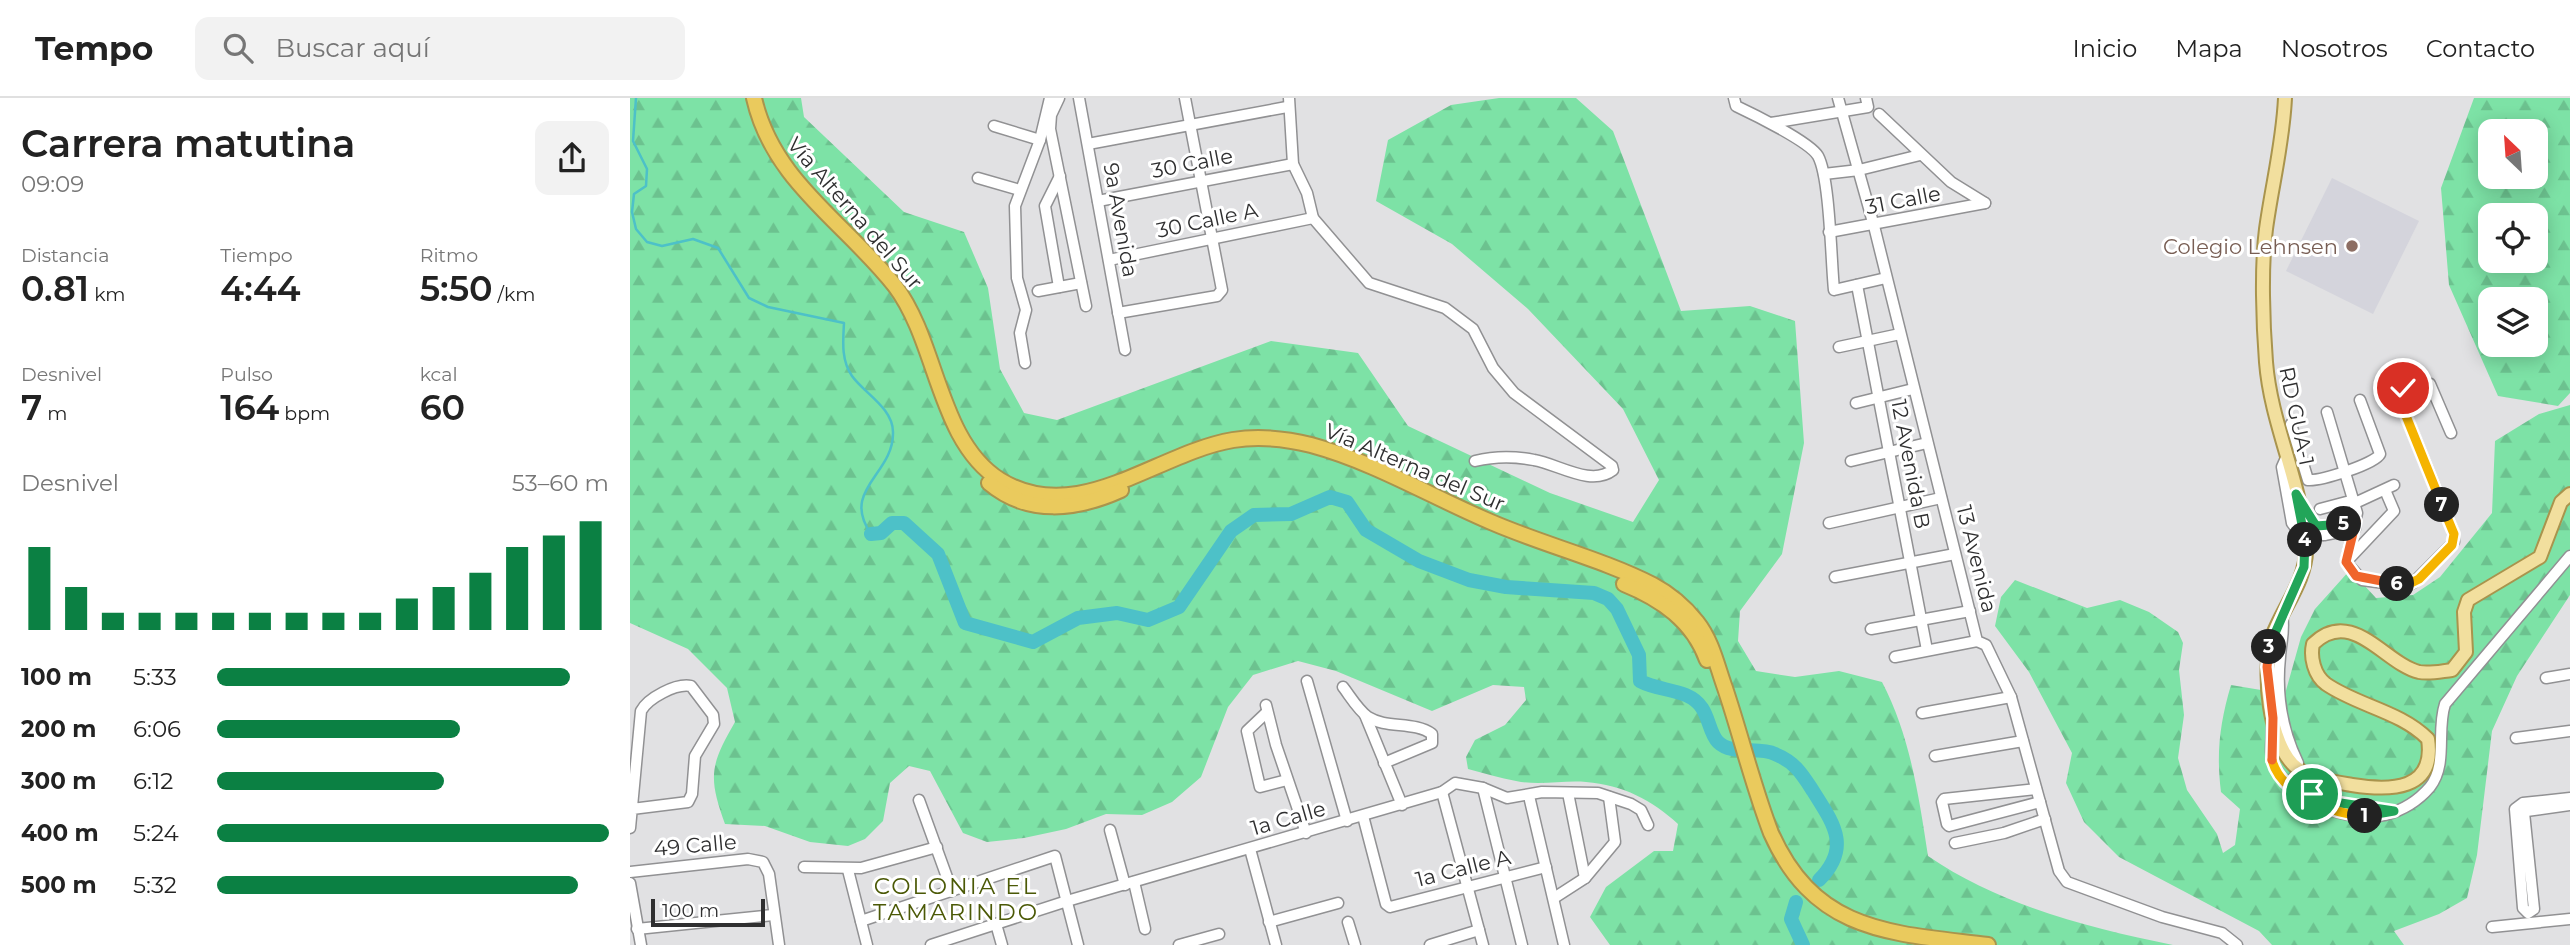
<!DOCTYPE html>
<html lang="es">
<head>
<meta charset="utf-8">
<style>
  :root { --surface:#fff; --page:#f2f2f2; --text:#222; --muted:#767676; --line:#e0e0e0; --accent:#0b8043 }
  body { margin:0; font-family:Montserrat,sans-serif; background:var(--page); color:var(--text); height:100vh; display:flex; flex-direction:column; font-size:26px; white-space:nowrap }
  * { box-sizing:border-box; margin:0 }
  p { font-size:23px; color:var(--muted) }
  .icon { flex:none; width:38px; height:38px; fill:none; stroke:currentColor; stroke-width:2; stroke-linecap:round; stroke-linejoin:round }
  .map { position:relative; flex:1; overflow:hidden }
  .panel { display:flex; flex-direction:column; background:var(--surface); width:630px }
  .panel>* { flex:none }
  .needle { width:46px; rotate:335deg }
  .buttons { position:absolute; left:1848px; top:21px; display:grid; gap:14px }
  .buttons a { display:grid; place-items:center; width:70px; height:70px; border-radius:14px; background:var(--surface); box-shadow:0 4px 18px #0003; font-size:35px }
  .scale { position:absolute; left:21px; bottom:18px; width:114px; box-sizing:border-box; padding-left:7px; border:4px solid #2f2f30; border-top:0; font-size:19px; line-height:24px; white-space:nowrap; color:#2f2f30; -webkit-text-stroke:5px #fff; paint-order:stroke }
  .pin { position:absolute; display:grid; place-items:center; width:60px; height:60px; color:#fff; margin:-30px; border:4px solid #fff; border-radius:50%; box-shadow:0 2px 7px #0007 }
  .km { position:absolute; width:35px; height:35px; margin:-18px; border-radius:50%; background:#222; color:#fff; font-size:19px; line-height:35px; text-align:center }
  .round { display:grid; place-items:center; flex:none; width:74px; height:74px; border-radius:14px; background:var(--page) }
  .headline { display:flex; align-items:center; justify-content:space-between; height:119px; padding:0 21px }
  h1 { font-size:38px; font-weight:600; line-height:52px }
  .figures { display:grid; grid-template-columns:repeat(3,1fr); gap:10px; height:119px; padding:7px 21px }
  .figures div { display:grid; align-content:center }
  .figures b { font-size:35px; font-weight:600 }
  .figures small { font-size:19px; font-weight:400 }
  .figures p { font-size:19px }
  .chart { height:196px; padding:14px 21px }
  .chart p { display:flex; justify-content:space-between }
  .chart svg { width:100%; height:126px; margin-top:7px; stroke:var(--accent); stroke-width:6 }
  ul { padding:0 21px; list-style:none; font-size:23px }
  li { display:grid; grid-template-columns:112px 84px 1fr; align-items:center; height:52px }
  li i { height:18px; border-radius:9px; background:var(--accent) }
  header { display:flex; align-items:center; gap:42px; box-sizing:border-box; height:98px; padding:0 35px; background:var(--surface); border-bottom:2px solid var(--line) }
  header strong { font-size:33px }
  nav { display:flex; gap:38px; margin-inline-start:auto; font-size:24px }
  .search { width:490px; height:63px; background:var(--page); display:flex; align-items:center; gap:18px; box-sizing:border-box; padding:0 24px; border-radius:14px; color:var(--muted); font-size:26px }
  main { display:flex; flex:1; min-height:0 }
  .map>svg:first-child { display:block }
  .built { fill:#d4d4dc }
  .forest { fill:url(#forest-firs); fill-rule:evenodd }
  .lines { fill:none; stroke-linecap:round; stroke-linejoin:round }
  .stream { stroke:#4dc1c8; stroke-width:2.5 }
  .river { stroke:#4dc1c8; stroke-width:14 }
  .minor-casing { stroke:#919193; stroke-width:13 }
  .major-casing { stroke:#a9944d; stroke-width:16 }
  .highway-casing { stroke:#a9944d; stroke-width:18 }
  .minor { stroke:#fff; stroke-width:10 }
  .major { stroke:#f2df9e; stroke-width:12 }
  .highway { stroke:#eaca5d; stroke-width:14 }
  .minor-bridge-casing { stroke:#919193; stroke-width:13; stroke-linecap:butt }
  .minor-bridge { stroke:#fff; stroke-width:10 }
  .split-1-casing { stroke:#fff; stroke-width:14 }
  .split-2-casing { stroke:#fff; stroke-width:14 }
  .split-3-casing { stroke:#fff; stroke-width:14 }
  .split-4-casing { stroke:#fff; stroke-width:14 }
  .split-5-casing { stroke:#fff; stroke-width:14 }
  .split-6-casing { stroke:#fff; stroke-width:14 }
  .split-7-casing { stroke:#fff; stroke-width:14 }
  .split-8-casing { stroke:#fff; stroke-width:14 }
  .split-1 { stroke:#22a559; stroke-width:9 }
  .split-2 { stroke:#f5b400; stroke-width:9 }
  .split-3 { stroke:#f0652b; stroke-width:9 }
  .split-4 { stroke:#22a559; stroke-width:9 }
  .split-5 { stroke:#22a559; stroke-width:9 }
  .split-6 { stroke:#f0652b; stroke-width:9 }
  .split-7 { stroke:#f5b400; stroke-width:9 }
  .split-8 { stroke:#f5b400; stroke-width:9 }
  .education-dot { fill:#8d6e63; stroke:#fff; stroke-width:2.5 }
  .labels { text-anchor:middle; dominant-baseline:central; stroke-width:6; stroke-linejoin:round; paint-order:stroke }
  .street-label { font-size:21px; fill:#2f2f30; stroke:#fff }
  .education-label { font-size:21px; fill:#785e54; stroke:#fff; text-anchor:end }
  .neighbourhood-label { font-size:23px; letter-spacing:2px; fill:#4b5906; stroke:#fff }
</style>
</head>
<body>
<header>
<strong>Tempo</strong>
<div class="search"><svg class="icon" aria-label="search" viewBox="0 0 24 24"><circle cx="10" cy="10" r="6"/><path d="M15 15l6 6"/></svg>Buscar aquí</div>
<nav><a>Inicio</a><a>Mapa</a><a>Nosotros</a><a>Contacto</a></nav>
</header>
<main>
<section class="panel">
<div class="headline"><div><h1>Carrera matutina</h1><p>09:09</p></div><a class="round"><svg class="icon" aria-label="share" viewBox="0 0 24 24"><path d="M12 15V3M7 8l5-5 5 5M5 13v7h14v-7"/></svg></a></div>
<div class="figures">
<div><p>Distancia</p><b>0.81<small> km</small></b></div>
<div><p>Tiempo</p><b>4:44</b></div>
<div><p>Ritmo</p><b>5:50<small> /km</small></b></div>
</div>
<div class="figures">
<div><p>Desnivel</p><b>7<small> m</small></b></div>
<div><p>Pulso</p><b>164<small> bpm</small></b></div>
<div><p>kcal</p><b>60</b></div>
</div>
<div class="chart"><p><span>Desnivel</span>53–60 m</p>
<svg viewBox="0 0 160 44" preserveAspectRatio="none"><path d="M5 44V15M15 44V29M25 44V38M35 44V38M45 44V38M55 44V38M65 44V38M75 44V38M85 44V38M95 44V38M105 44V33M115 44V29M125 44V24M135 44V15M145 44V11M155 44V6"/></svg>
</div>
<ul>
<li><b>100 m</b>5:33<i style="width:90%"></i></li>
<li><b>200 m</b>6:06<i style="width:62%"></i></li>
<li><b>300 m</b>6:12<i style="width:58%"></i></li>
<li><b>400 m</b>5:24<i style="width:100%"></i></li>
<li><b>500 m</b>5:32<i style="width:92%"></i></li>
</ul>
</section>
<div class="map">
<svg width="1940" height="847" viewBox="0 0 1940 847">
  <defs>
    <pattern id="forest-firs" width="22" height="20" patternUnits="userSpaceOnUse" patternTransform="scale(1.75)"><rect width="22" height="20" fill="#7de2a6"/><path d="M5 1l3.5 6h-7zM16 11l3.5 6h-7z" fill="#6cc28f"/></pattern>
  </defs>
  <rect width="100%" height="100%" fill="#e1e1e3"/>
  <polygon class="built" points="1702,80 1789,123 1743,216 1656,173"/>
  <g class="forest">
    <path d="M0 0H171L174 19 274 114 334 134 358 190 370 271 394 315 427 322 641 243 728 255 778 328 920 395 1003 424 1029 382 993 311 898 211 822 146 746 103 758 42 821 7 869 0H946L983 33 1051 213 1120 208 1165 223 1174 345 1152 456 1110 513 1108 543 1126 573 1165 579 1209 573 1252 584C1280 637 1289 699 1298 758 1369 807 1459 830 1543 847H980L960 819 976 789 1024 753H1043L1048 726C1022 702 993 687 956 684 933 682 910 688 886 683 870 680 854 675 838 671L836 659 845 642 875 627 896 602 894 589 863 587 802 613 706 573 668 563 623 577 598 609 571 679 542 704 512 717 476 716 436 731 394 740 357 744 333 735 300 673 279 668 260 685 253 723 235 741 218 748 180 744 135 728 95 726C78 679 80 667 105 624L97 590 58 551 0 525Z"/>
    <path d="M1844 0H1940V295L1928 308 1868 298 1819 187 1811 90ZM1860 33H1906V79H1860ZM1860 117H1906V163H1860ZM1860 201H1906V247H1860Z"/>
    <path d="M1940 307V497L1887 578 1862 633 1847 757 1837 800 1809 816 1764 833 1774 847H1642L1629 833 1489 759 1454 724 1436 685 1442 655 1399 574 1365 528 1371 499 1385 482 1457 510 1490 502 1519 514 1548 534 1553 545 1549 572 1554 617 1548 660 1557 692 1587 736 1593 755 1605 747 1610 711 1591 694C1586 655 1590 624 1601 587L1655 596 1671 539 1685 511 1720 472 1746 500 1783 497 1810 479 1862 415 1865 343 1909 316Z"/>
  </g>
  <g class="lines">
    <path class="stream" d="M6 0 3 43 17 71 16 88 4 96 2 114 6 131 17 144 32 148 63 141 88 150 119 200 138 209 214 225C213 243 211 262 222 278 234 295 263 310 263 334 264 377 210 391 241 436"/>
    <g class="river">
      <path d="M241 436 251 435 262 425H274L308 456 335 525 403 544 448 520 487 515 518 522 549 509 601 433 624 417 661 416 700 399 717 404 736 432 789 463 839 482 876 489 964 495 978 501 987 511 1009 557 1010 583C1030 594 1059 590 1072 610 1079 620 1080 636 1088 644 1102 658 1129 648 1145 656 1165 664 1172 676 1183 693 1203 725 1222 749 1189 782"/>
      <polyline points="1166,804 1161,821 1173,847"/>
    </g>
    <g class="minor-casing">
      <g id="minor">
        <polyline points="429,0 421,17 420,31 456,208"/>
        <polyline points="449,0 495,252"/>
        <path d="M659 0 663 66 677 95 683 120 739 185 815 210 843 231 863 270 884 295 982 368 983 372C961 389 928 366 904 362 884 358 865 358 845 363"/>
        <path d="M1104 0 1106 8C1123 16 1180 44 1188 58 1200 80 1201 163 1204 192L1256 180"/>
        <polyline points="1208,0 1244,128 1347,543 1356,547 1381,599 1429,773 1437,784 1532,819 1592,835 1607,847"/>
        <polyline points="1249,16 1321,84 1355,105"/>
        <polyline points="1141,25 1238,9 1236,0"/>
        <polyline points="364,28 410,42"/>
        <polyline points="458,46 657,9"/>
        <polyline points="1194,76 1229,72 1290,57"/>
        <polyline points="348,80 390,92"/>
        <polyline points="468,103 663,66"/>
        <polyline points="1199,134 1355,105"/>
        <polyline points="479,162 683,120"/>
        <polyline points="1227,187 1297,552"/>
        <polyline points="429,189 415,108 430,78"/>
        <polyline points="408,193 451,185"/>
        <polyline points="488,215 587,198 592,192 555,0"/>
        <polyline points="1209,249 1270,236"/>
        <polyline points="395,265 390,235 396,212 387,180 385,108 410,42 420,0"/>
        <polyline points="1226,305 1283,291"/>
        <polyline points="1697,314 1727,415 1716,464 1732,482 1769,487 1783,485 1824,444 1823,433 1770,303 1773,290 1782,285 1800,286 1821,335"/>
        <path d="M1661 326 1678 382C1691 383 1745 366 1750 356L1730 302"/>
        <polyline points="1656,360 1652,369 1662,425 1670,436"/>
        <polyline points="1221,363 1297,345"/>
        <polyline points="1671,405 1686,428 1726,423"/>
        <polyline points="1725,405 1764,387"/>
        <polyline points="1690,411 1724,402"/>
        <polyline points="1199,425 1311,400"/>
        <polyline points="1694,437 1725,431"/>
        <polyline points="1716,464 1764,413 1755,392"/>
        <polyline points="1205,479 1325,456"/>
        <path d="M1652 516C1655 532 1651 543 1650 559 1646 596 1652 632 1668 665"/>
        <polyline points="1241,531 1340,513"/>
        <polyline points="1265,559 1347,543"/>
        <polyline points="1916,580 1940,576"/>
        <polyline points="677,583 717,723"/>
        <path d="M713 589C720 598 728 612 738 619 757 631 784 623 802 636V645L754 665"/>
        <polyline points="636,607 646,647 676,735"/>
        <polyline points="637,614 617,633 630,689 657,682"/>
        <polyline points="1292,615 1381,599"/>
        <polyline points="735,617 772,707"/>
        <path d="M1642 630C1642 641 1639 657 1644 667 1659 702 1720 726 1755 717 1774 712 1788 703 1800 689 1818 666 1806 633 1815 606L1940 458"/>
        <polyline points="1886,640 1940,633"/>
        <polyline points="1305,658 1393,643"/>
        <path d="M1664 680C1680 708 1729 708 1757 712"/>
        <polyline points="853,690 892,847"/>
        <polyline points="1406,691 1314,701 1312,704 1317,726 1319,728 1410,704"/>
        <polyline points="812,694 853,847"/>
        <polyline points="938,695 955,780"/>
        <polyline points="899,698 934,847"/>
        <polyline points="289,702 322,793"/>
        <polyline points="1893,705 1904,811 1898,815 1893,810 1885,711 1893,705 1940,700"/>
        <polyline points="1889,714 1940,707"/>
        <polyline points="733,718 756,806 760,809 916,769"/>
        <path d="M0 730 11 613C18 600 46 585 61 588L83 617 84 626 65 658 62 696 58 704 2 711"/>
        <polyline points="480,732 495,787"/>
        <polyline points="1325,745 1374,735 1415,721"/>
        <polyline points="620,751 646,847"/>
        <polyline points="174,769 231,770 307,749"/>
        <polyline points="218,772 237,847"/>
        <polyline points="0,774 118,761 133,764 139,776 149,847"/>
        <polyline points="504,784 515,831"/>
        <polyline points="0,785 11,847"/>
        <polyline points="924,800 955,780 985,744 979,699"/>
        <polyline points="231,823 425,758 448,847"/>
        <polyline points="639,824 708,805"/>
        <polyline points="718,824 725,847"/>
        <polyline points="366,826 372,847"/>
        <polyline points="1862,829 1940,821"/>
        <polyline points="7,831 143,817"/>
        <polyline points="301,847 437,803 812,694 825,685 853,690 877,700 912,694 968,695 1001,706 1011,712 1018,727"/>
        <polyline points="549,847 589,836"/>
        <polyline points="800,847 849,832"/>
      </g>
    </g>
    <g class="major-casing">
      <path id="major" d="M1655 0C1653 45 1642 87 1636 131 1631 169 1633 226 1636 264 1641 328 1673 387 1676 451 1677 481 1652 511 1642 539 1632 571 1638 647 1667 670 1681 681 1705 684 1722 687 1760 693 1806 693 1798 641 1770 613 1728 608 1696 586 1684 577 1680 559 1683 546 1722 508 1755 566 1789 574 1800 576 1812 573 1822 572L1836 554 1834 514 1838 502 1910 459 1931 404 1940 396"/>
    </g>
    <g class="highway-casing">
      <g id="highway">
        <path d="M124 0C143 84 215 124 265 188 308 245 308 343 370 382 448 430 526 355 603 342 628 338 657 341 681 347 744 364 802 399 861 424 914 447 972 461 1023 487 1040 496 1055 509 1067 524 1082 543 1087 568 1095 590 1111 638 1123 688 1141 735 1186 836 1262 835 1358 847"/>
        <path d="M359 385C398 418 447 412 491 392"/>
        <path d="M994 486C1031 501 1063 523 1077 562"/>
      </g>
    </g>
    <use href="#minor" class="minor"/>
    <use href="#major" class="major"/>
    <use href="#highway" class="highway"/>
    <g class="minor-bridge-casing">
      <polyline id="minor-bridge" points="1670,436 1694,437"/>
    </g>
    <use href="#minor-bridge" class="minor-bridge"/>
  </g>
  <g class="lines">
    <g class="split-1-casing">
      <polyline id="split-1" points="1682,696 1704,704 1764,713 1735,718"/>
    </g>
    <g class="split-2-casing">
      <path id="split-2" d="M1642 662C1651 697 1704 716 1735 718"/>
    </g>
    <g class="split-3-casing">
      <polyline id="split-3" points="1639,549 1637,569 1643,620 1642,662"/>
    </g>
    <g class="split-4-casing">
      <polyline id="split-4" points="1639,549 1674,469 1675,442"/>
    </g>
    <g class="split-5-casing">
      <polyline id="split-5" points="1675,442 1666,396 1686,428 1714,426"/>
    </g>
    <g class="split-6-casing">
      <polyline id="split-6" points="1714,426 1726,423 1716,464 1726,478 1767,486"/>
    </g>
    <g class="split-7-casing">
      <polyline id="split-7" points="1767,486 1777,487 1789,481 1822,447 1824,436 1812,407"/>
    </g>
    <g class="split-8-casing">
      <polyline id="split-8" points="1773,290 1770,303 1812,407"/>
    </g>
    <use href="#split-1" class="split-1"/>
    <use href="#split-2" class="split-2"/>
    <use href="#split-3" class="split-3"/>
    <use href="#split-4" class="split-4"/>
    <use href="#split-5" class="split-5"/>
    <use href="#split-6" class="split-6"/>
    <use href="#split-7" class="split-7"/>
    <use href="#split-8" class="split-8"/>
  </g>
  <circle class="education-dot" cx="1722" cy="148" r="7"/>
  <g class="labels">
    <g class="street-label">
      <text transform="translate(562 65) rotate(-11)">30 Calle</text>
      <text transform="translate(1273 102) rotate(-11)">31 Calle</text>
      <text transform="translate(225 115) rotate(49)">Vía Alterna del Sur</text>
      <text transform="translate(491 122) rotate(80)">9a Avenida</text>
      <text transform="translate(577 122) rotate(-12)">30 Calle A</text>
      <text transform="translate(1667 318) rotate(78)">RD GUA-1</text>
      <text transform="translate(1281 366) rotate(79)">12 Avenida B</text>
      <text transform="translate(785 369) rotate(23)">Vía Alterna del Sur</text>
      <text transform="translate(1347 461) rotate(76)">13 Avenida</text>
      <text transform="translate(658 720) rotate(-16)">1a Calle</text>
      <text transform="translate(65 747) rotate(-5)">49 Calle</text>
      <text transform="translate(833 770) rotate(-14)">1a Calle A</text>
    </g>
    <g class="education-label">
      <text x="1708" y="148">Colegio Lehnsen</text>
    </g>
    <g class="neighbourhood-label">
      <text x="326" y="788">COLONIA EL<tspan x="326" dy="26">TAMARINDO</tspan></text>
    </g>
  </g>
</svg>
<div class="buttons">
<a><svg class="needle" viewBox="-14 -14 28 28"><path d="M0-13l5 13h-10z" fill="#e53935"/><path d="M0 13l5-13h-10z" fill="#767676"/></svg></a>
<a><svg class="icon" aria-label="locate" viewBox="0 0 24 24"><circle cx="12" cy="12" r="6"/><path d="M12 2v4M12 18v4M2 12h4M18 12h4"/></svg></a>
<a><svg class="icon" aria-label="layers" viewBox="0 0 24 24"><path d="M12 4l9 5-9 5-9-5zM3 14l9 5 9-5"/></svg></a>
</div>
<div class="scale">100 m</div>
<div class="pin" style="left:1682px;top:696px;background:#1e9e55"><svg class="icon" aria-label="arrive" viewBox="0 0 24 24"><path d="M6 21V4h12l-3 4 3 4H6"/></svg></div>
<div class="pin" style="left:1773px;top:290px;background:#d93025"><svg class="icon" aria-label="check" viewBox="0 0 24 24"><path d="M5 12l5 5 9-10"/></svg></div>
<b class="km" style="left:1735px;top:718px">1</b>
<b class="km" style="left:1639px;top:549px">3</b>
<b class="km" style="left:1675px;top:442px">4</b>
<b class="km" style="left:1714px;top:426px">5</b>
<b class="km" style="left:1767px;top:486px">6</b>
<b class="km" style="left:1812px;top:407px">7</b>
</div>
</main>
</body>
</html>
